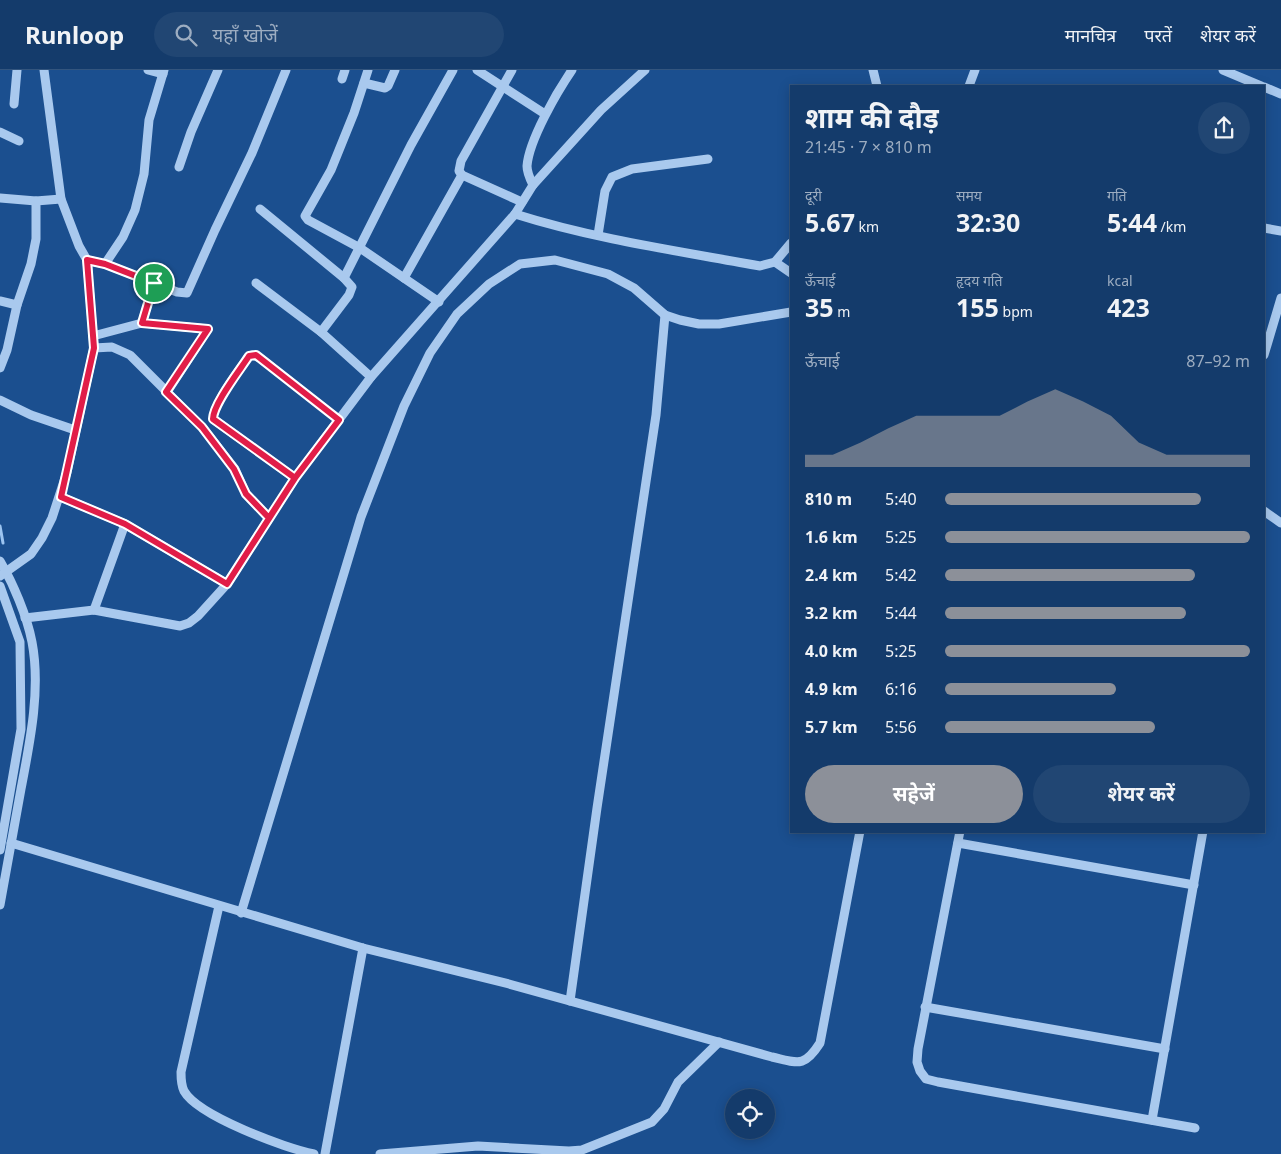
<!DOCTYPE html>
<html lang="hi">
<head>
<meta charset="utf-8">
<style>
  :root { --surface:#143b6b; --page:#214673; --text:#f1f3f6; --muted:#9dadc1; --line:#33557e; --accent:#8c9099 }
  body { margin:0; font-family:"Noto Sans","Noto Sans Devanagari",sans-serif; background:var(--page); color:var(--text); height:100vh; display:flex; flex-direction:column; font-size:19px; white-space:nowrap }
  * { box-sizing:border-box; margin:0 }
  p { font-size:16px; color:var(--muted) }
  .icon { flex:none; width:28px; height:28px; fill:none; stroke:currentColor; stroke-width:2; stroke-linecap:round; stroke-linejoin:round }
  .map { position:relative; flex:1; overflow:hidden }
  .panel { position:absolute; left:790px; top:15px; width:475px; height:748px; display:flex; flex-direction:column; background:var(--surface); border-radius:0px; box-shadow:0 2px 12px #0003,0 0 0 1px var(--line) }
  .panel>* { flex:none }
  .tools { position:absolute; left:725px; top:1019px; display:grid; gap:10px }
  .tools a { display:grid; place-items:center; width:50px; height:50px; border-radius:50%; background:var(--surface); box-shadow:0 2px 12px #0003,0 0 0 1px var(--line); font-size:25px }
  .pin { position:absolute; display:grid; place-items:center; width:42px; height:42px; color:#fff; margin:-21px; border:2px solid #fff; border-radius:50%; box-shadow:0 1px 5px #0007 }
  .round { display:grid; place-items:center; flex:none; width:52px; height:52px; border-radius:26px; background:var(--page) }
  .head { display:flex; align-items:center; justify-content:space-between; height:85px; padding:0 15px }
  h1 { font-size:28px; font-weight:700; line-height:38px }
  .metrics { display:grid; grid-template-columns:repeat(3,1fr); gap:8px; height:85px; padding:5px 15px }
  .metrics div { display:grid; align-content:center }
  .metrics b { font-size:25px; font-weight:700 }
  .metrics small { font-size:14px; font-weight:400 }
  .metrics p { font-size:14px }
  .chart { height:140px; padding:10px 15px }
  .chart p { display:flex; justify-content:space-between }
  .chart svg { width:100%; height:90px; margin-top:5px; fill:var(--accent); opacity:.7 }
  .action { display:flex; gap:10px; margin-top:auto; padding:10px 15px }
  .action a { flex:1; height:58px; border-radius:30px; background:var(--accent); color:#fff; font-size:20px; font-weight:700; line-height:58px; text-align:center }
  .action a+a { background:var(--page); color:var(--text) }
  ul { padding:0 15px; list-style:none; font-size:16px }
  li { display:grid; grid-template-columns:80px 60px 1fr; align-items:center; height:38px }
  li i { height:12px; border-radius:6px; background:var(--accent) }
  header { display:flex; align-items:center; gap:30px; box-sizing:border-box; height:70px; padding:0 25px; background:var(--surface); border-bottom:1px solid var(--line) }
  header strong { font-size:24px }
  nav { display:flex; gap:28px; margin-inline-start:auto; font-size:18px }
  .search { width:350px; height:45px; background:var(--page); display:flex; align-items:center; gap:12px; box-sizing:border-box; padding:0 18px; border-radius:28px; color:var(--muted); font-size:19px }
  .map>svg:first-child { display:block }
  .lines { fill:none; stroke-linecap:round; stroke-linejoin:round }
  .stream { stroke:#9cc4f0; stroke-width:3 }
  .minor { stroke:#a9c9ee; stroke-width:9 }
  .route-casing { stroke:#fff; stroke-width:10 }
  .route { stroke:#e11d48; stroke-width:6 }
</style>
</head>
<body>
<header>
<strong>Runloop</strong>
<div class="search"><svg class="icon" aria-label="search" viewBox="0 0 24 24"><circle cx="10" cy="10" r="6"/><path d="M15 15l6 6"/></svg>यहाँ खोजें</div>
<nav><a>मानचित्र</a><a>परतें</a><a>शेयर करें</a></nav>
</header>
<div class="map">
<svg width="1281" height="1084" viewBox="0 0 1281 1084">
  <rect width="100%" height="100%" fill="#1b4f8f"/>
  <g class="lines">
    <polyline class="stream" points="0,456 3,473"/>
    <g class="minor">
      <polyline points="148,0 163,4"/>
      <polyline points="368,0 354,43 331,100 305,146 308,150 360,178 439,232"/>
      <polyline points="477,0 545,44"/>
      <polyline points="512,0 461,91 459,101 462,105 522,132"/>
      <polyline points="873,0 877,16"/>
      <polyline points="1223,0 1261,16"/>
      <polyline points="342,9 345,0"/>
      <polyline points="364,13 385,18 388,16 395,0"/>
      <polyline points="969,16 975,0"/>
      <polyline points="1264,17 1281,24"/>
      <polyline points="14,34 17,0"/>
      <polyline points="0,62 19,71"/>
      <polyline points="179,97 191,62 218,0"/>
      <path d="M533 115C530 109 527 103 527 96 529 70 557 22 572 0"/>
      <polyline points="0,128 36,131"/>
      <polyline points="260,139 344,208 352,217 349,225 321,262"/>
      <polyline points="515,144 533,115 601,40 645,0"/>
      <polyline points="1264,158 1281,161"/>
      <polyline points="598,165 605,121 612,107 632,99 708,89"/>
      <polyline points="87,190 105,194 177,222 187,223 215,160 252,83 286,0"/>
      <polyline points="775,192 791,203"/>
      <polyline points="105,194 123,167 135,140 144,104 149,50 164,0"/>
      <polyline points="344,208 411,75 453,0"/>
      <polyline points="404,208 462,105"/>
      <polyline points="256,213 321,262 371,307"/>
      <polyline points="0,231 17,235 7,280 0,298"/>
      <polyline points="17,235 31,194 36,169 36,131 61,129"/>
      <polyline points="142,253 154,213"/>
      <polyline points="93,266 142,253 208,259 167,322"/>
      <polyline points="94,278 112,277 130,285 202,357 235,399 246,424 269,448"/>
      <polyline points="1264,285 1281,228"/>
      <polyline points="0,330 31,345 75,360"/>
      <path d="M295 408 213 349C213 334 240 299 249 286L252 285 260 288 339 350"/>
      <polyline points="61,427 125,454 227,514"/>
      <polyline points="1264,441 1281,453"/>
      <path d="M0 491C13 513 27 546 32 572 41 619 30 672 21 719 14 757 7 796 0 835"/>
      <polyline points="0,506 31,484 42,468 52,448 67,402 94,278 87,190 79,176 61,129 44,0"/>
      <polyline points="0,516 20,572 21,659 0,780"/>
      <polyline points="94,540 125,454"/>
      <path d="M25 548 94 540 180 556 189 553 198 546 227 514 295 408 371 307 515 144C594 169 678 181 760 196L775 192 791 173"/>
      <polyline points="960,761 918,979 917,992 920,1001 926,1009 938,1012 1195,1058"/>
      <path d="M11 773 363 878 509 914 772 987C798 993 804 998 820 973L860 761"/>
      <polyline points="958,773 1194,815"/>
      <path d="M219 836 181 1002C181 1008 181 1015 184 1021 198 1046 285 1078 314 1084"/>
      <polyline points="241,843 361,447 404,336 430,283 457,244 489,214 520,194 555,190 608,204 634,218 665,245 680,250 699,254 719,254 791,242"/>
      <polyline points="570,931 597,738 656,345 665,245"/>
      <polyline points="925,937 1165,979"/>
      <polyline points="1152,1050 1203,761"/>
      <polyline points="325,1084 363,878"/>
      <polyline points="380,1084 478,1076 569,1081 582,1080 652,1052 664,1039 678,1012 719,972"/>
    </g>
  </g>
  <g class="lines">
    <g class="route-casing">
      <path id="route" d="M154 213 142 253 208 259 166 322 202 357 234 399 246 424 269 448 295 408 213 349C213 334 240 300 249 286L256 285 339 350 295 408 227 514 125 454 61 427 94 278 87 190 105 194 154 213"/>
    </g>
    <use href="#route" class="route"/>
  </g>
</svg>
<div class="tools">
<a><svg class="icon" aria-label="locate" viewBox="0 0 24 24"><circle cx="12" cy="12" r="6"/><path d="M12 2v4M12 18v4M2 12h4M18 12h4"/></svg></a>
</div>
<div class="pin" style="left:154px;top:213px;background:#1e9e55"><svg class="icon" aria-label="arrive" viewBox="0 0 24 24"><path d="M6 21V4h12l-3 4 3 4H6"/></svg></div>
<section class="panel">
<div class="head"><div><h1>शाम की दौड़</h1><p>21:45 · 7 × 810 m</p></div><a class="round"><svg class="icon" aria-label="share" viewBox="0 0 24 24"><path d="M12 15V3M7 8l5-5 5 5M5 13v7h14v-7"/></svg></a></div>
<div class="metrics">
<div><p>दूरी</p><b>5.67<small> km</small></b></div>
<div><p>समय</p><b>32:30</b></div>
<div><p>गति</p><b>5:44<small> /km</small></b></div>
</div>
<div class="metrics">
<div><p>ऊँचाई</p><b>35<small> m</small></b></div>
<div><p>हृदय गति</p><b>155<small> bpm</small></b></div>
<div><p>kcal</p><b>423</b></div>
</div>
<div class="chart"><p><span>ऊँचाई</span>87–92 m</p>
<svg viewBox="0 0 160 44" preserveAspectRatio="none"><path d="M0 44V38L10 38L20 32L30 25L40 19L50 19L60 19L70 19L80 12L90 6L100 12L110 19L120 32L130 38L140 38L150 38L160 38V44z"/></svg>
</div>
<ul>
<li><b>810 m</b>5:40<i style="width:84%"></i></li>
<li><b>1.6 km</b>5:25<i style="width:100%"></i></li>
<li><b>2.4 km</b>5:42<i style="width:82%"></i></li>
<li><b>3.2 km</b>5:44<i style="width:79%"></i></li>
<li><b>4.0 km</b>5:25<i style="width:100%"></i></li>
<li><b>4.9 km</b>6:16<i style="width:56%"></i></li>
<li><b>5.7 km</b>5:56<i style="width:69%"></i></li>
</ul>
<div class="action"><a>सहेजें</a><a>शेयर करें</a></div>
</section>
</div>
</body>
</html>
